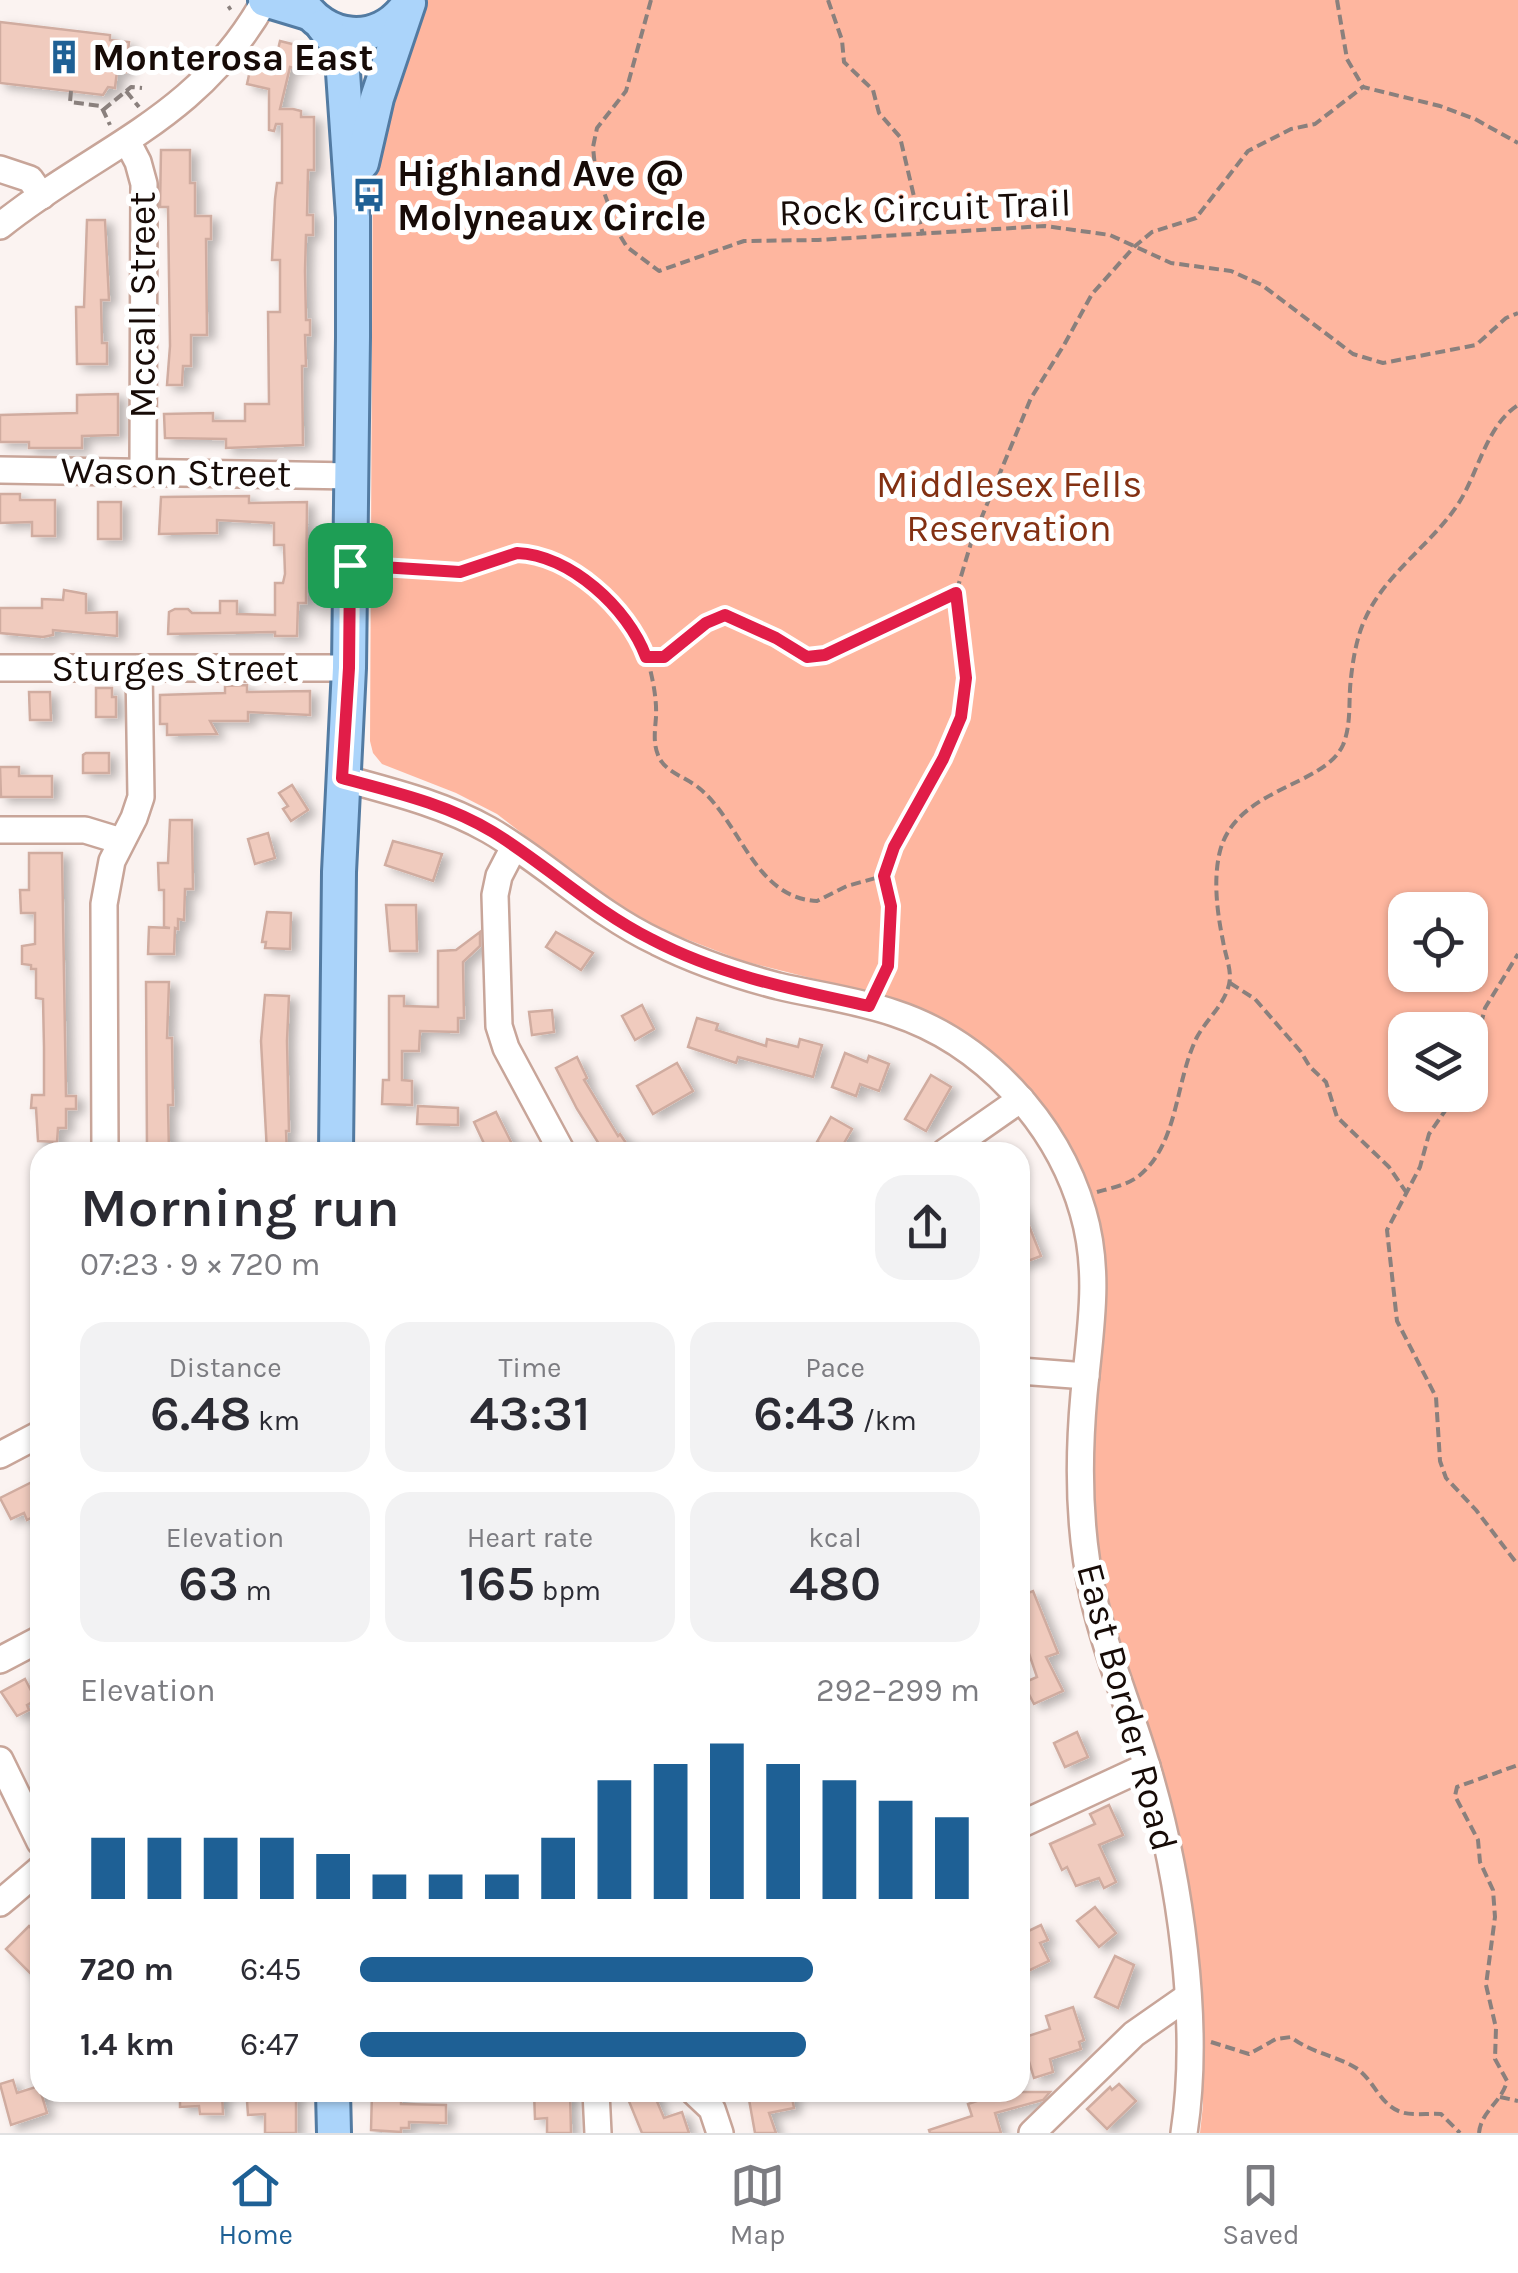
<!DOCTYPE html>
<html lang="en">
<head>
<meta charset="utf-8">
<style>
  :root { --surface:#fff; --page:#f2f2f3; --text:#2b2b33; --muted:#7c7c81; --line:#e1e1e2; --accent:#1e6095 }
  body { margin:0; font-family:Karla,sans-serif; background:var(--page); color:var(--text); height:100vh; display:flex; flex-direction:column; font-size:38px; white-space:nowrap }
  * { box-sizing:border-box; margin:0 }
  p { font-size:32px; color:var(--muted) }
  .icon { flex:none; width:55px; height:55px; fill:none; stroke:currentColor; stroke-width:2; stroke-linecap:round; stroke-linejoin:round }
  .map { position:relative; flex:1; overflow:hidden }
  .panel { position:absolute; left:30px; top:1142px; width:1000px; height:960px; display:flex; flex-direction:column; background:var(--surface); border-radius:30px; box-shadow:0 2px 8px #0004 }
  .panel>* { flex:none }
  .fabs { position:absolute; left:1388px; top:892px; display:grid; gap:20px }
  .fabs a { display:grid; place-items:center; width:100px; height:100px; border-radius:20px; background:var(--surface); box-shadow:0 2px 8px #0004; font-size:50px }
  .pin { position:absolute; display:grid; place-items:center; width:85px; height:85px; color:#fff; margin:-42px; border-radius:20px; box-shadow:0 5px 15px #0006 }
  .round { display:grid; place-items:center; flex:none; width:105px; height:105px; border-radius:30px; background:var(--page) }
  .head { display:flex; align-items:center; justify-content:space-between; height:170px; padding:0 50px }
  h1 { font-size:55px; font-weight:600; line-height:75px }
  .metrics { display:grid; grid-template-columns:repeat(3,1fr); gap:15px; height:170px; padding:10px 50px }
  .metrics div { display:grid; align-content:center; border-radius:25px; background:var(--page); text-align:center }
  .metrics b { font-size:50px; font-weight:600 }
  .metrics small { font-size:28px; font-weight:400 }
  .metrics p { font-size:28px }
  .chart { height:280px; padding:20px 50px }
  .chart p { display:flex; justify-content:space-between }
  .chart svg { width:100%; height:180px; margin-top:10px; stroke:var(--accent); stroke-width:6 }
  ul { padding:0 50px; list-style:none; font-size:32px }
  li { display:grid; grid-template-columns:160px 120px 1fr; align-items:center; height:75px }
  li i { height:25px; border-radius:12px; background:var(--accent) }
  .dock { display:flex; justify-content:space-around; align-items:center; height:140px; border-top:2px solid var(--line); background:var(--surface); font-size:28px; color:var(--muted) }
  .dock a { display:grid; justify-items:center; gap:5px }
  .dock .current { color:var(--accent) }
  .map>svg:first-child { display:block }
  .green { fill:#feb69f; fill-rule:evenodd }
  .building { fill:#f0cbbe; stroke:#d0aca0; stroke-width:2.5; filter:url(#shadow) }
  .lines { fill:none; stroke-linecap:round; stroke-linejoin:round }
  .minor-casing { stroke:#c8a599; stroke-width:30 }
  .major-casing { stroke:#537ba2; stroke-width:38 }
  .path { stroke:#8a807d; stroke-width:4; stroke-dasharray:10 5; stroke-linecap:butt }
  .minor { stroke:#fff; stroke-width:25 }
  .major { stroke:#abd4fa; stroke-width:32 }
  .route-casing { stroke:#fff; stroke-width:20 }
  .route { stroke:#e11d48; stroke-width:12 }
  .labels { text-anchor:middle; dominant-baseline:central; stroke-width:10; stroke-linejoin:round; paint-order:stroke }
  .poi-label { font-size:38px; font-weight:bold; fill:#170b07; stroke:#fff; text-anchor:start }
  .street-label { font-size:38px; fill:#170b07; stroke:#fff }
  .park-label { font-size:38px; fill:#833012; stroke:#fff }
</style>
</head>
<body>
<div class="map">
<svg width="1518" height="2133" viewBox="0 0 1518 2133">
  <defs>
    <filter id="shadow"><feDropShadow dx="7" dy="4.5" stdDeviation="5" flood-color="#0004"/></filter>
  </defs>
  <rect width="100%" height="100%" fill="#fbf3f1"/>
  <path class="green" d="M422 0H1518V2133H1200L1203 2105 1201 2050 1107 1615 1090 1525V1195L1081 1169 1052 1116 1019 1078 988 1050 945 1022 898 1000 743 961 660 929 597 891 497 814 456 793 382 764 373 753 370 741 373 145ZM1405 910H1470V975H1405ZM1405 1030H1470V1095H1405Z"/>
  <g class="building">
    <polygon points="0,22 110,35 110,40 129,42 126,72 117,71 115,88 108,87 103,95 0,83"/>
    <polygon points="280,41 304,47 298,69 290,67 280,109 293,109 301,111 301,117 314,117 314,170 308,170 307,215 313,215 313,235 306,235 305,271 306,320 310,320 310,335 305,335 306,366 302,366 303,445 226,448 226,439 165,438 164,414 213,413 213,421 245,421 245,404 269,404 268,312 280,312 280,260 272,260 275,199 277,183 282,183 282,124 276,124 274,131 269,130 269,89 247,84 252,61 274,66"/>
    <polygon points="161,150 190,150 190,183 195,183 195,216 211,216 211,239 206,239 207,335 191,335 191,366 183,366 182,385 167,385 170,346 168,207 160,207"/>
    <polygon points="87,220 105,220 109,300 101,300 102,343 107,343 107,364 77,364 76,307 84,307"/>
    <polygon points="118,394 118,435 82,436 82,448 29,448 29,442 0,442 0,415 77,413 77,395"/>
    <polygon points="0,494 20,494 20,500 55,500 55,536 32,536 32,522 0,523"/>
    <polygon points="249,496 249,503 307,502 306,603 298,603 297,636 275,636 275,632 168,634 169,612 175,609 188,609 192,613 220,613 220,601 237,601 237,614 275,615 275,583 283,583 285,574 284,545 274,545 274,523 217,520 217,533 159,534 161,497"/>
    <rect x="98" y="502" width="23" height="37"/>
    <polygon points="64,590 86,594 86,613 117,612 117,636 53,630 53,635 43,637 0,633 0,608 42,608 42,599 63,600"/>
    <polygon points="247,685 247,692 310,691 310,715 248,712 248,721 210,721 217,734 167,735 167,724 160,724 160,695 225,693 225,686"/>
    <polygon points="96,688 112,688 112,697 116,697 116,717 96,717"/>
    <polygon points="29,692 50,692 51,720 30,720"/>
    <polygon points="86,753 109,753 109,773 83,773 83,755"/>
    <polygon points="0,767 19,767 19,776 52,776 52,797 1,797"/>
    <polygon points="292,785 308,810 291,821 283,809 288,806 279,793"/>
    <polygon points="170,820 192,820 193,889 185,889 184,920 178,919 178,929 175,928 174,954 148,954 149,927 170,928 164,927 164,890 159,890 158,863 168,863"/>
    <polygon points="268,833 275,858 255,864 248,839"/>
    <polygon points="393,841 442,854 433,881 385,865"/>
    <polygon points="29,853 62,853 66,1096 76,1096 76,1109 66,1109 66,1128 58,1128 57,1142 38,1141 36,1108 31,1108 32,1095 44,1095 44,1048 43,999 36,998 36,969 31,969 31,965 22,964 22,946 35,944 35,913 21,913 20,890 29,890"/>
    <polygon points="386,905 416,905 417,951 390,951"/>
    <polygon points="267,912 291,913 290,949 265,948 266,942 262,942"/>
    <polygon points="480,932 480,946 463,962 464,1018 458,1018 458,1032 420,1031 419,1051 402,1051 402,1080 412,1081 412,1105 382,1104 383,1080 389,1080 389,996 404,996 404,1006 438,1007 438,951 456,950"/>
    <polygon points="556,932 593,953 581,970 546,947"/>
    <polygon points="146,982 169,982 167,1038 172,1038 173,1105 168,1105 169,1152 147,1152"/>
    <polygon points="265,995 289,996 287,1041 289,1131 286,1131 287,1152 267,1152 261,1041"/>
    <polygon points="642,1005 654,1029 635,1040 622,1016"/>
    <polygon points="552,1010 554,1032 532,1035 529,1012"/>
    <polygon points="697,1018 718,1024 716,1030 766,1046 767,1039 798,1047 800,1039 822,1045 813,1077 738,1057 736,1063 688,1047"/>
    <polygon points="845,1053 867,1062 869,1056 889,1064 879,1091 860,1084 856,1096 832,1087"/>
    <polygon points="577,1057 587,1078 584,1080 618,1136 620,1134 632,1152 604,1152 577,1109 556,1068"/>
    <polygon points="677,1063 693,1091 653,1114 637,1086"/>
    <polygon points="931,1075 951,1087 926,1131 905,1119"/>
    <polygon points="418,1106 458,1108 458,1125 417,1124"/>
    <polygon points="496,1112 513,1146 499,1152 488,1152 474,1122"/>
    <polygon points="831,1117 852,1129 839,1152 817,1142"/>
    <polygon points="1020,1203 1041,1256 1020,1264"/>
    <polygon points="40,1478 40,1513 27,1520 24,1513 11,1519 0,1498"/>
    <polygon points="1033,1591 1058,1653 1046,1657 1063,1691 1034,1704 1023,1683 1037,1677 1020,1627 1020,1596"/>
    <polygon points="25,1679 36,1700 27,1705 29,1710 17,1716 1,1692"/>
    <polygon points="1077,1732 1088,1757 1065,1767 1054,1743"/>
    <polygon points="1109,1805 1123,1835 1099,1845 1116,1882 1104,1888 1099,1878 1076,1886 1067,1867 1062,1870 1050,1844 1095,1824 1090,1814"/>
    <polygon points="1095,1907 1116,1933 1099,1947 1077,1921"/>
    <polygon points="1041,1925 1048,1940 1040,1943 1049,1961 1028,1971 1026,1967 1020,1970 1020,1935"/>
    <polygon points="29,1926 40,1937 40,1983 6,1949"/>
    <polygon points="1115,1956 1134,1965 1118,2008 1095,1997"/>
    <polygon points="1073,2007 1084,2040 1079,2042 1081,2049 1050,2059 1053,2072 1034,2078 1022,2038 1050,2029 1046,2016"/>
    <polygon points="13,2080 17,2093 39,2086 47,2113 11,2125 0,2084"/>
    <polygon points="1119,2084 1136,2101 1107,2129 1087,2109 1110,2087 1112,2090"/>
    <polygon points="180,2092 222,2092 223,2114 200,2114 199,2106 180,2107"/>
    <polygon points="372,2092 401,2092 401,2104 446,2105 446,2123 409,2122 409,2128 401,2128 401,2132 371,2130"/>
    <polygon points="534,2092 570,2092 571,2133 547,2133 547,2118 535,2119"/>
    <polygon points="644,2092 653,2092 664,2118 682,2112 689,2133 642,2133 628,2099"/>
    <polygon points="757,2092 791,2092 794,2108 769,2113 776,2133 755,2133 748,2094"/>
    <polygon points="1003,2092 1050,2092 1043,2100 995,2113 1001,2133 930,2133 929,2130 972,2116 968,2104"/>
    <polygon points="296,2093 296,2133 265,2133 265,2114 248,2115 247,2101 272,2100 272,2094"/>
  </g>
  <g class="lines">
    <g class="minor-casing">
      <g id="minor">
        <polyline points="127,141 138,162 144,184 143,471"/>
        <polyline points="0,169 30,179 42,196"/>
        <path d="M0 226C99 147 199 119 265 0"/>
        <polyline points="0,470 352,476"/>
        <polyline points="0,668 349,668"/>
        <path d="M342 778C393 792 443 804 489 830 548 864 595 913 657 942 695 961 736 975 778 986 816 995 856 1000 894 1013 983 1042 1057 1122 1083 1212 1101 1273 1090 1331 1084 1394 1078 1461 1078 1529 1093 1595 1106 1654 1131 1711 1148 1770 1180 1877 1201 2023 1184 2133"/>
        <polyline points="0,830 85,830 121,841"/>
        <polyline points="514,847 499,876 495,895 499,1026 506,1048 562,1152"/>
        <polyline points="105,1152 104,904 112,861 134,818 141,797 139,668"/>
        <polyline points="945,1152 1021,1099"/>
        <polyline points="1020,1371 1086,1376"/>
        <polyline points="0,1455 40,1434"/>
        <polyline points="0,1660 40,1639"/>
        <polyline points="0,1760 40,1842"/>
        <polyline points="1020,1825 1147,1766"/>
        <polyline points="0,1903 40,1869"/>
        <polyline points="596,2092 598,2133"/>
        <polyline points="694,2092 712,2109 720,2133"/>
        <polyline points="1032,2133 1134,2034 1187,1997"/>
      </g>
    </g>
    <g class="major-casing">
      <g id="major">
        <polyline points="265,0 308,13"/>
        <path d="M300 0C324 41 378 47 407 6"/>
        <polyline points="323,26 338,45 342,58 353,217 353,337 349,668 339,872 336,1152"/>
        <polyline points="362,163 377,98 409,3"/>
        <polyline points="333,2092 334,2133"/>
      </g>
    </g>
    <g class="path">
      <polyline points="651,0 626,91 597,128 593,147 595,167 619,234 627,247 659,271 744,241 818,240 1045,226 1110,235 1171,263 1231,271 1262,285 1353,354 1383,363 1476,345 1506,318 1518,313"/>
      <polyline points="828,0 842,40 844,62 873,90 879,113 900,137 923,235"/>
      <polyline points="1337,0 1347,59 1363,87"/>
      <polyline points="228,9 231,7"/>
      <polyline points="71,91 70,102 101,106 110,125"/>
      <polyline points="126,91 139,107"/>
      <polyline points="103,110 131,87 142,88"/>
      <polyline points="373,565 460,572 517,553 539,554 572,572 619,609 638,635 647,657 663,657 706,623 725,615 776,638 807,657 825,655 877,627 956,593"/>
      <path d="M647 657C652 676 657 697 656 717 655 730 653 743 658 755 664 772 686 777 699 788 741 822 754 898 817 901L847 886 883 876"/>
      <polyline points="1230,983 1255,999 1301,1052 1310,1067 1326,1082 1337,1117 1389,1167 1406,1192"/>
      <polyline points="875,987 888,966 891,906 884,876 894,847 943,759 961,717 966,679 956,593 971,543 1031,398 1064,345 1092,294 1134,247 1152,232 1196,218 1248,151 1291,129 1315,124 1363,87 1440,106 1475,119 1518,143"/>
      <polyline points="1470,1068 1485,1008 1518,954"/>
      <polyline points="1456,1095 1429,1134 1420,1167 1387,1230 1397,1321 1436,1397 1440,1461 1446,1478 1476,1510 1518,1565"/>
      <path d="M1097 1192C1111 1188 1128 1185 1140 1175 1179 1142 1175 1081 1197 1037 1208 1017 1228 1002 1230 978 1230 965 1225 954 1223 941 1217 912 1213 879 1220 851 1237 787 1324 787 1343 745 1352 723 1348 700 1351 678 1353 659 1357 636 1365 619 1386 572 1434 543 1460 501 1479 470 1487 425 1518 405"/>
      <path d="M1211 2042 1249 2054 1276 2039 1291 2037C1311 2053 1335 2055 1356 2068 1374 2080 1380 2105 1401 2112 1412 2116 1428 2113 1441 2114L1460 2133"/>
      <polyline points="1500,2097 1518,2101"/>
      <path d="M1479 2133C1481 2111 1502 2102 1507 2081L1495 2059 1496 2028 1486 1985 1495 1917 1493 1890 1480 1862 1478 1840 1455 1796 1457 1787 1518 1765"/>
    </g>
    <use href="#minor" class="minor"/>
    <use href="#major" class="major"/>
  </g>
  <g class="lines">
    <g class="route-casing">
      <path id="route" d="M517 553C570 555 628 608 646 657H664L706 623 725 615 776 638 807 657 825 655 956 593 966 678 961 717 943 759 894 847 884 876 891 906 888 966 869 1006C795 990 719 975 651 939 593 910 547 865 493 832 447 804 394 792 342 778L349 668 350 565 460 572Z"/>
    </g>
    <use href="#route" class="route"/>
  </g>
  <defs>
    <g id="building-bare" transform="scale(2.7)"><path d="M-4-6H4V6H1V3H-1V6H-4ZM-2.5-4.3h1.7v1.8h-1.7ZM.8-4.3h1.7v1.8H.8ZM-2.5-1h1.7V.8h-1.7ZM.8-1h1.7V.8H.8Z" fill="#1e6095" stroke="#fff" stroke-width="2.5" paint-order="stroke"/></g>
    <g id="bus-bare" transform="scale(2.7)"><path d="M-5-6H5V4H4V6H2V4H-2V6H-4V4H-5ZM-3.5-4V0h7V-4ZM-3.5 1.2v1.5H-2V1.2ZM2 1.2v1.5H3.5V1.2Z" fill="#1e6095" stroke="#fff" stroke-width="2.5" paint-order="stroke"/></g>
  </defs>
  <g fill-rule="evenodd">
    <use href="#building-bare" x="64" y="57"/>
    <use href="#bus-bare" x="369" y="195"/>
  </g>
  <g class="labels">
    <g class="poi-label">
      <text x="92" y="57">Monterosa East</text>
      <text x="397" y="173">Highland Ave @<tspan x="397" dy="44">Molyneaux Circle</tspan></text>
    </g>
    <g class="street-label">
      <text transform="translate(925 208) rotate(-2)">Rock Circuit Trail</text>
      <text transform="translate(142 305) rotate(-90)">Mccall Street</text>
      <text transform="translate(176 472) rotate(1)">Wason Street</text>
      <text x="175" y="668">Sturges Street</text>
      <text transform="translate(1127 1707) rotate(75)">East Border Road</text>
    </g>
    <g class="park-label">
      <text x="1009" y="484">Middlesex Fells<tspan x="1009" dy="44">Reservation</tspan></text>
    </g>
  </g>
</svg>
<div class="fabs">
<a><svg class="icon" aria-label="locate" viewBox="0 0 24 24"><circle cx="12" cy="12" r="6"/><path d="M12 2v4M12 18v4M2 12h4M18 12h4"/></svg></a>
<a><svg class="icon" aria-label="layers" viewBox="0 0 24 24"><path d="M12 4l9 5-9 5-9-5zM3 14l9 5 9-5"/></svg></a>
</div>
<div class="pin" style="left:350px;top:565px;background:#1e9e55"><svg class="icon" aria-label="arrive" viewBox="0 0 24 24"><path d="M6 21V4h12l-3 4 3 4H6"/></svg></div>
<section class="panel">
<div class="head"><div><h1>Morning run</h1><p>07:23 · 9 × 720 m</p></div><a class="round"><svg class="icon" aria-label="share" viewBox="0 0 24 24"><path d="M12 15V3M7 8l5-5 5 5M5 13v7h14v-7"/></svg></a></div>
<div class="metrics">
<div><p>Distance</p><b>6.48<small> km</small></b></div>
<div><p>Time</p><b>43:31</b></div>
<div><p>Pace</p><b>6:43<small> /km</small></b></div>
</div>
<div class="metrics">
<div><p>Elevation</p><b>63<small> m</small></b></div>
<div><p>Heart rate</p><b>165<small> bpm</small></b></div>
<div><p>kcal</p><b>480</b></div>
</div>
<div class="chart"><p><span>Elevation</span>292–299 m</p>
<svg viewBox="0 0 160 44" preserveAspectRatio="none"><path d="M5 44V29M15 44V29M25 44V29M35 44V29M45 44V33M55 44V38M65 44V38M75 44V38M85 44V29M95 44V15M105 44V11M115 44V6M125 44V11M135 44V15M145 44V20M155 44V24"/></svg>
</div>
<ul>
<li><b>720 m</b>6:45<i style="width:73%"></i></li>
<li><b>1.4 km</b>6:47<i style="width:72%"></i></li>
</ul>
</section>
</div>
<nav class="dock">
<a class="current"><svg class="icon" aria-label="home" viewBox="0 0 24 24"><path d="M3 11l9-7 9 7M6 9v11h12V9"/></svg>Home</a>
<a><svg class="icon" aria-label="map" viewBox="0 0 24 24"><path d="M3 6l6-2 6 2 6-2v14l-6 2-6-2-6 2zM9 4v14M15 6v14"/></svg>Map</a>
<a><svg class="icon" aria-label="saved" viewBox="0 0 24 24"><path d="M7 4h10v16l-5-4-5 4z"/></svg>Saved</a>
</nav>
</body>
</html>
